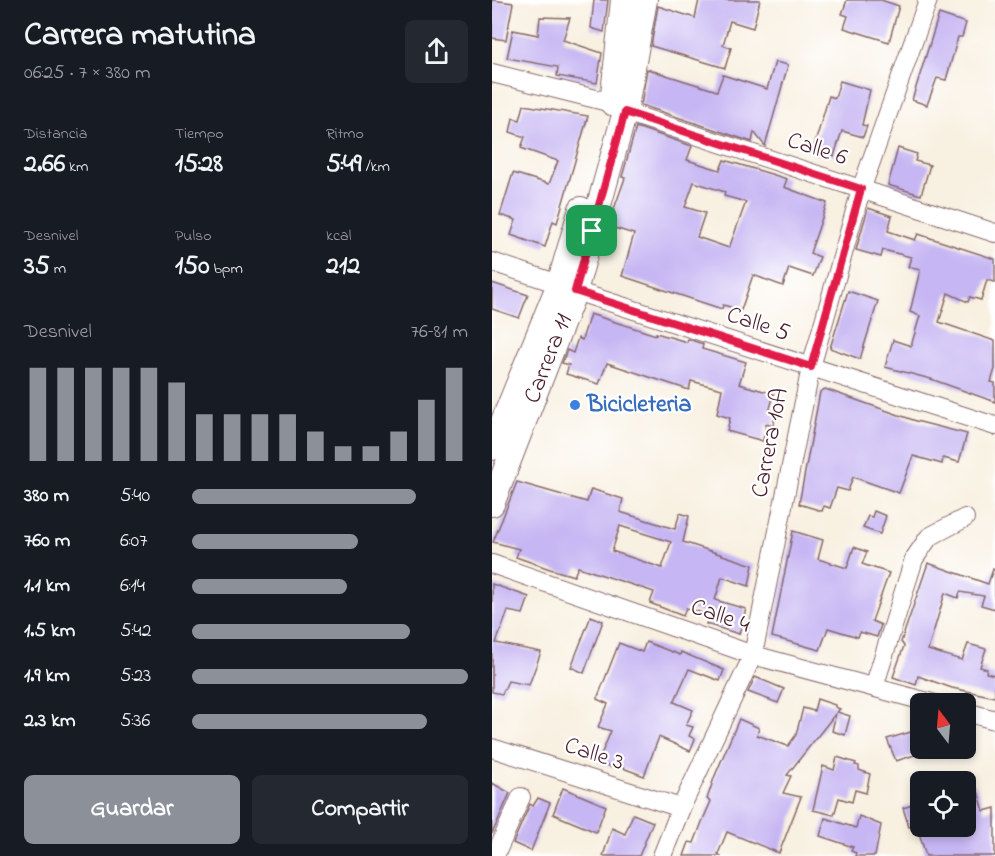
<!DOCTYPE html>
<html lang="es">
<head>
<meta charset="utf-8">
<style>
  :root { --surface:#171b24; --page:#242831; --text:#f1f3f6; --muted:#9ea1a6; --accent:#8c9099 }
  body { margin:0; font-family:"Indie Flower",sans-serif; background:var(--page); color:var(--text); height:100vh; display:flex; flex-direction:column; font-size:22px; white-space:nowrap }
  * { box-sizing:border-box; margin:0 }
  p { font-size:20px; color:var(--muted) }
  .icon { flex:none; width:33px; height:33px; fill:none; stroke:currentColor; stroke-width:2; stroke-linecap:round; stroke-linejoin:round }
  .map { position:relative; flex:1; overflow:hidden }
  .drawer { display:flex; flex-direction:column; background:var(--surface); width:492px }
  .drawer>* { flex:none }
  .needle { width:39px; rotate:344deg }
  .buttons { position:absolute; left:418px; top:693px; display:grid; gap:12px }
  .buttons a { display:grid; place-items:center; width:66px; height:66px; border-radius:9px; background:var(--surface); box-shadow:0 3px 9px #0003; font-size:30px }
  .pin { position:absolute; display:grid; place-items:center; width:51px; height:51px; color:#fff; margin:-26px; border-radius:12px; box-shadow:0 3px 9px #0006 }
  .round { display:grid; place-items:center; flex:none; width:63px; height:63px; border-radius:9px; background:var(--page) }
  .head { display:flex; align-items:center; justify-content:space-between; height:102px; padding:0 24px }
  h1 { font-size:33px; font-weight:800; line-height:45px }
  .metrics { display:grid; grid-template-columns:repeat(3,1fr); gap:9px; height:102px; padding:6px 24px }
  .metrics div { display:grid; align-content:center }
  .metrics b { font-size:26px; font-weight:800 }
  .metrics small { font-size:16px; font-weight:400 }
  .metrics p { font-size:16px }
  .chart { height:168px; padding:12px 24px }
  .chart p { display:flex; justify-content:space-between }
  .chart svg { width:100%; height:108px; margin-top:6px; stroke:var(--accent); stroke-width:6 }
  .action { display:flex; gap:12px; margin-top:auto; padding:12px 24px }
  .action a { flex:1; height:69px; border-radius:9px; background:var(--accent); color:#fff; font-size:24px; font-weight:800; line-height:69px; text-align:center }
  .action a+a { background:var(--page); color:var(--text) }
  ul { padding:0 24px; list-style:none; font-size:20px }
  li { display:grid; grid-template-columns:96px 72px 1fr; align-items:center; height:45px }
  li i { height:15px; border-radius:8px; background:var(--accent) }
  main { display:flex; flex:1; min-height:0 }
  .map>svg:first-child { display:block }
  .building { fill:#c6b6f3; fill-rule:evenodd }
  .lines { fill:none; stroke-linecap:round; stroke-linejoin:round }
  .street-casing { stroke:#87686a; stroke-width:20 }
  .secondary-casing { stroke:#87686a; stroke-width:26 }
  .street { stroke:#fff; stroke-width:18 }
  .secondary { stroke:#fff; stroke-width:24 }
  .route-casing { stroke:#fff; stroke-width:12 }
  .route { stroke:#e11d48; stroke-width:8 }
  .shop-dot { fill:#3f7fe0; stroke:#fff; stroke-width:2 }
  .labels { text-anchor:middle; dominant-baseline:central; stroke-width:4.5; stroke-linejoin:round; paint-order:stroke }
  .street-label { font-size:24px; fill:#4a1f2b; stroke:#fff }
  .shop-label { font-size:24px; font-weight:bold; fill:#366cbe; stroke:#fff; text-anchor:start }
</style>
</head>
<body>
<main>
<section class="drawer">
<div class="head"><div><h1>Carrera matutina</h1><p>06:25 · 7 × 380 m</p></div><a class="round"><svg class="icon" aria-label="share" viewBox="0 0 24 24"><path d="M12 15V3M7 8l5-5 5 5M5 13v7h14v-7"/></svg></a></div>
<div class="metrics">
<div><p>Distancia</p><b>2.66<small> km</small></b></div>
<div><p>Tiempo</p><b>15:28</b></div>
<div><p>Ritmo</p><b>5:49<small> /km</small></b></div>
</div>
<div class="metrics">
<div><p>Desnivel</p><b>35<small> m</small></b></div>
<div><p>Pulso</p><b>150<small> bpm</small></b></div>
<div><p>kcal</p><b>212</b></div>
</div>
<div class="chart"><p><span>Desnivel</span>76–81 m</p>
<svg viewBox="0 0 160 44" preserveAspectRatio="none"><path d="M5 44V6M15 44V6M25 44V6M35 44V6M45 44V6M55 44V12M65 44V25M75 44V25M85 44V25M95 44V25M105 44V32M115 44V38M125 44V38M135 44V32M145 44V19M155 44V6"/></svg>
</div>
<ul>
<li><b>380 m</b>5:40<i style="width:81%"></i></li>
<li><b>760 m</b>6:07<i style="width:60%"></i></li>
<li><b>1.1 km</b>6:14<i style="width:56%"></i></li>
<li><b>1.5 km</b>5:42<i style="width:79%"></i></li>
<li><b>1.9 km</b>5:23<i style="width:100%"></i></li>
<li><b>2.3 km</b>5:36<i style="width:85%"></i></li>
</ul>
<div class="action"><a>Guardar</a><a>Compartir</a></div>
</section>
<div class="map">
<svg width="503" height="856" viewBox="0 0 503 856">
  <rect width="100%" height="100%" fill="#fff"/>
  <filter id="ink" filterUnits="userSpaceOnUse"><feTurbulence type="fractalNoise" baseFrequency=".0167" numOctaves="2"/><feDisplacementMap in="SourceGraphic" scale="12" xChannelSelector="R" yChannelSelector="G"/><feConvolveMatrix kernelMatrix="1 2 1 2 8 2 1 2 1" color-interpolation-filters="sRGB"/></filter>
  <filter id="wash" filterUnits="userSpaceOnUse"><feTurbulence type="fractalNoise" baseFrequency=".008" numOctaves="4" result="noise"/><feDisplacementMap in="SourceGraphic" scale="24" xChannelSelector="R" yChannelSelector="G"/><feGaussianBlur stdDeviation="1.35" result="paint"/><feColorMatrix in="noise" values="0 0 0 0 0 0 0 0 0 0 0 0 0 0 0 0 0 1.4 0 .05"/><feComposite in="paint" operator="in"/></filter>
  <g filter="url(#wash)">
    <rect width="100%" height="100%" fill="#f8f0e0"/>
    <g id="blocks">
      <g class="building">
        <polygon points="0,0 21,3 14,40 0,38"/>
        <polygon points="102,0 116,0 112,32 99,28"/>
        <polygon points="207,0 268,0 261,28 238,21 231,45 239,48 233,68 159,46 166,6 203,18"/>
        <polygon points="355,0 389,0 407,6 397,42 352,28 356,16 350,14"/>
        <polygon points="447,14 474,23 470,37 466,37 454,80 445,78 435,105 420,100"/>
        <polygon points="48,17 78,18 71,40 110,53 105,83 65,76 66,67 15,58 21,30 46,35"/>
        <polygon points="283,62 296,65 273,146 262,132 260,142 149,105 155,69 225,91 231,75 275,89"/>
        <polygon points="348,81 378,90 370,125 375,126 371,137 350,131 342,156 332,154 332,156 320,153 337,96 343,98"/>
        <polygon points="32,105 96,116 65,223 61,221 53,247 19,235 24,220 8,215 21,173 57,184 66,161 29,148 33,137 18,132 21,118 28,120"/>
        <path d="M144 127 200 146 195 160 228 170 232 160 279 174 295 179 292 187 335 203 318 253 328 257 321 276 297 268 291 286 261 275 249 310 231 305 230 309 130 276 142 234 116 226 133 178 130 177ZM202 182 233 192 232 196 254 202 237 248 205 237 213 213 193 207Z"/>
        <polygon points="406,148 425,154 423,161 438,165 429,195 396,185"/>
        <polygon points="376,208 400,216 396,231 423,240 426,234 503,259 503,282 495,280 489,300 478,297 476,302 456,293 447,322 503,341 503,369 499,382 503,383 503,402 439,379 393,367 401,340 419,346 428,316 418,312 428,270 416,267 419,257 391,250 389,257 364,250"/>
        <polygon points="0,283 36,295 27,318 0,309"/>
        <polygon points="356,291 386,301 368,359 338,348"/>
        <polygon points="98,314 164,335 164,333 195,342 196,339 211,344 210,349 254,362 247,384 282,394 277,412 284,413 281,426 274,424 271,441 235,431 238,418 225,414 230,389 199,381 197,390 115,363 107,384 74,374 77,365 70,363 75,350 81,353 86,338 90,340"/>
        <polygon points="333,389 424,421 475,434 467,462 451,458 450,464 421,456 407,493 361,477 356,491 345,488 338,508 332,506 330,511 307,504 328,392"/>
        <path d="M25 482 95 502 99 489 131 499 128 512 183 529 188 513 197 516 191 542 261 565 257 586 230 577 223 600 254 609 247 634 214 624 217 615 194 608 191 616 158 603 162 592 86 567 82 576 58 569 24 557 27 549 1 542ZM128 526 179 542 170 568 120 551Z"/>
        <polygon points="382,511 394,516 388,534 371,528 376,516 380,517"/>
        <polygon points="301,531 331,540 326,559 355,568 362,547 375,552 370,564 397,573 380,621 389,625 385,637 368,632 366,637 336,628 328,650 280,637"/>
        <polygon points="436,563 496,584 501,569 503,570 503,609 489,605 492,596 468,592 466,598 453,593 436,650 470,660 476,644 494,649 488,667 495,669 494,673 503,675 503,697 460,688 426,676 424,685 401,677 412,646 409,642"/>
        <polygon points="0,584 37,597 31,614 16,611 4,643 49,652 37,685 16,681 10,694 0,692"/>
        <polygon points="99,616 111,621 92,673 79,667"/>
        <polygon points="154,642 188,655 189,652 232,670 228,681 197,669 182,702 201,710 194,725 201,727 197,736 203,739 198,751 167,737 152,776 123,765 122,768 106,762 119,731 106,727 116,704 105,699 127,643 150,652"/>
        <polygon points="263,677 292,689 286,703 256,692"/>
        <polygon points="325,699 343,705 343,707 348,709 345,712 358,716 353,735 340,731 344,713 295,775 299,776 291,793 309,797 287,853 235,832 226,854 229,856 192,856 197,842 202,843 210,822 219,801 215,799 222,778 247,719 267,728 265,735 296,746 304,735 311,708 322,711"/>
        <polygon points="429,729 429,753 404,761 395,739"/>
        <polygon points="345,757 364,763 363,765 367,766 367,770 378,774 374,793 363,790 360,802 347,798 342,815 321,810 331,766 342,770"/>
        <polygon points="0,783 18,793 0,834"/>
        <polygon points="484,785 492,811 503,808 503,856 434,856 425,826 474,826 474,789"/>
        <polygon points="71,788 114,806 104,832 61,814"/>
        <polygon points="46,798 58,803 39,851 21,843 38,804 41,806"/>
        <polygon points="429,802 429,823 417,827 411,808"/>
        <polygon points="141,814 161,822 147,856 111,856 120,828 133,834"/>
        <polygon points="367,816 389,825 383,856 363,856 364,853 359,851 361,847 328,836 333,818 364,828"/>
      </g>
    </g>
  </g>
  <g filter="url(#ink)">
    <use href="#blocks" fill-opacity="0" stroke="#87686a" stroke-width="1.5"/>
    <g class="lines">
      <g class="street-casing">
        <g id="street">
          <polyline points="0,73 120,103"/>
          <polyline points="133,112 503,233"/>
          <polyline points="0,262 67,284"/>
          <polyline points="83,291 503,426"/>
          <polyline points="0,564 261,655 443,704"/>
          <polyline points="382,687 422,559 437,537 473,518"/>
          <polyline points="474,712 503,720"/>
          <polyline points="0,748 189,808"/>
          <polyline points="3,856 29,797"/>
          <polyline points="170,856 189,808 261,655 319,367 369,190 436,0"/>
        </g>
      </g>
      <g class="secondary-casing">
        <g id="secondary">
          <polyline points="120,103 131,0"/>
          <polyline points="0,448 67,284 89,209"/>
          <path id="s1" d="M0 504 83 291 133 112 153 0"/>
        </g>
      </g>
      <use href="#street" class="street"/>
      <use href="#secondary" class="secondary"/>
    </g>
  </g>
  <g class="lines" filter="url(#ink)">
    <g class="route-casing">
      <polygon id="route" points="133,112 369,189 319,367 83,291"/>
    </g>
    <use href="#route" class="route"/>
  </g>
  <circle class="shop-dot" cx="83" cy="405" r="6"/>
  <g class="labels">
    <g class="street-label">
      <text transform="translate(325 150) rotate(18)">Calle 6</text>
      <text transform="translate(266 325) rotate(18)">Calle 5</text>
      <text stroke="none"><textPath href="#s1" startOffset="156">Carrera 11</textPath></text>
      <text transform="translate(279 443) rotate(-79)">Carrera 10A</text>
      <text transform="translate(228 617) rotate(19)">Calle 4</text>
      <text transform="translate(102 755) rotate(18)">Calle 3</text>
    </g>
    <g class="shop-label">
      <text x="95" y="405">Bicicleteria</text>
    </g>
  </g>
</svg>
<div class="buttons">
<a><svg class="needle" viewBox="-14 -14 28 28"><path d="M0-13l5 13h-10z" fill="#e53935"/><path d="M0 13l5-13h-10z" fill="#9ea1a6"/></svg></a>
<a><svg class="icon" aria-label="locate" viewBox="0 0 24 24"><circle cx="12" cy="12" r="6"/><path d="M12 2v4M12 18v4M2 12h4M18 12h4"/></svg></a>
</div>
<div class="pin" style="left:100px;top:231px;background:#1e9e55"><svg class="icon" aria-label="arrive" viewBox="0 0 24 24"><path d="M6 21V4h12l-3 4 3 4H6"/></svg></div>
</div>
</main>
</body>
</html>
